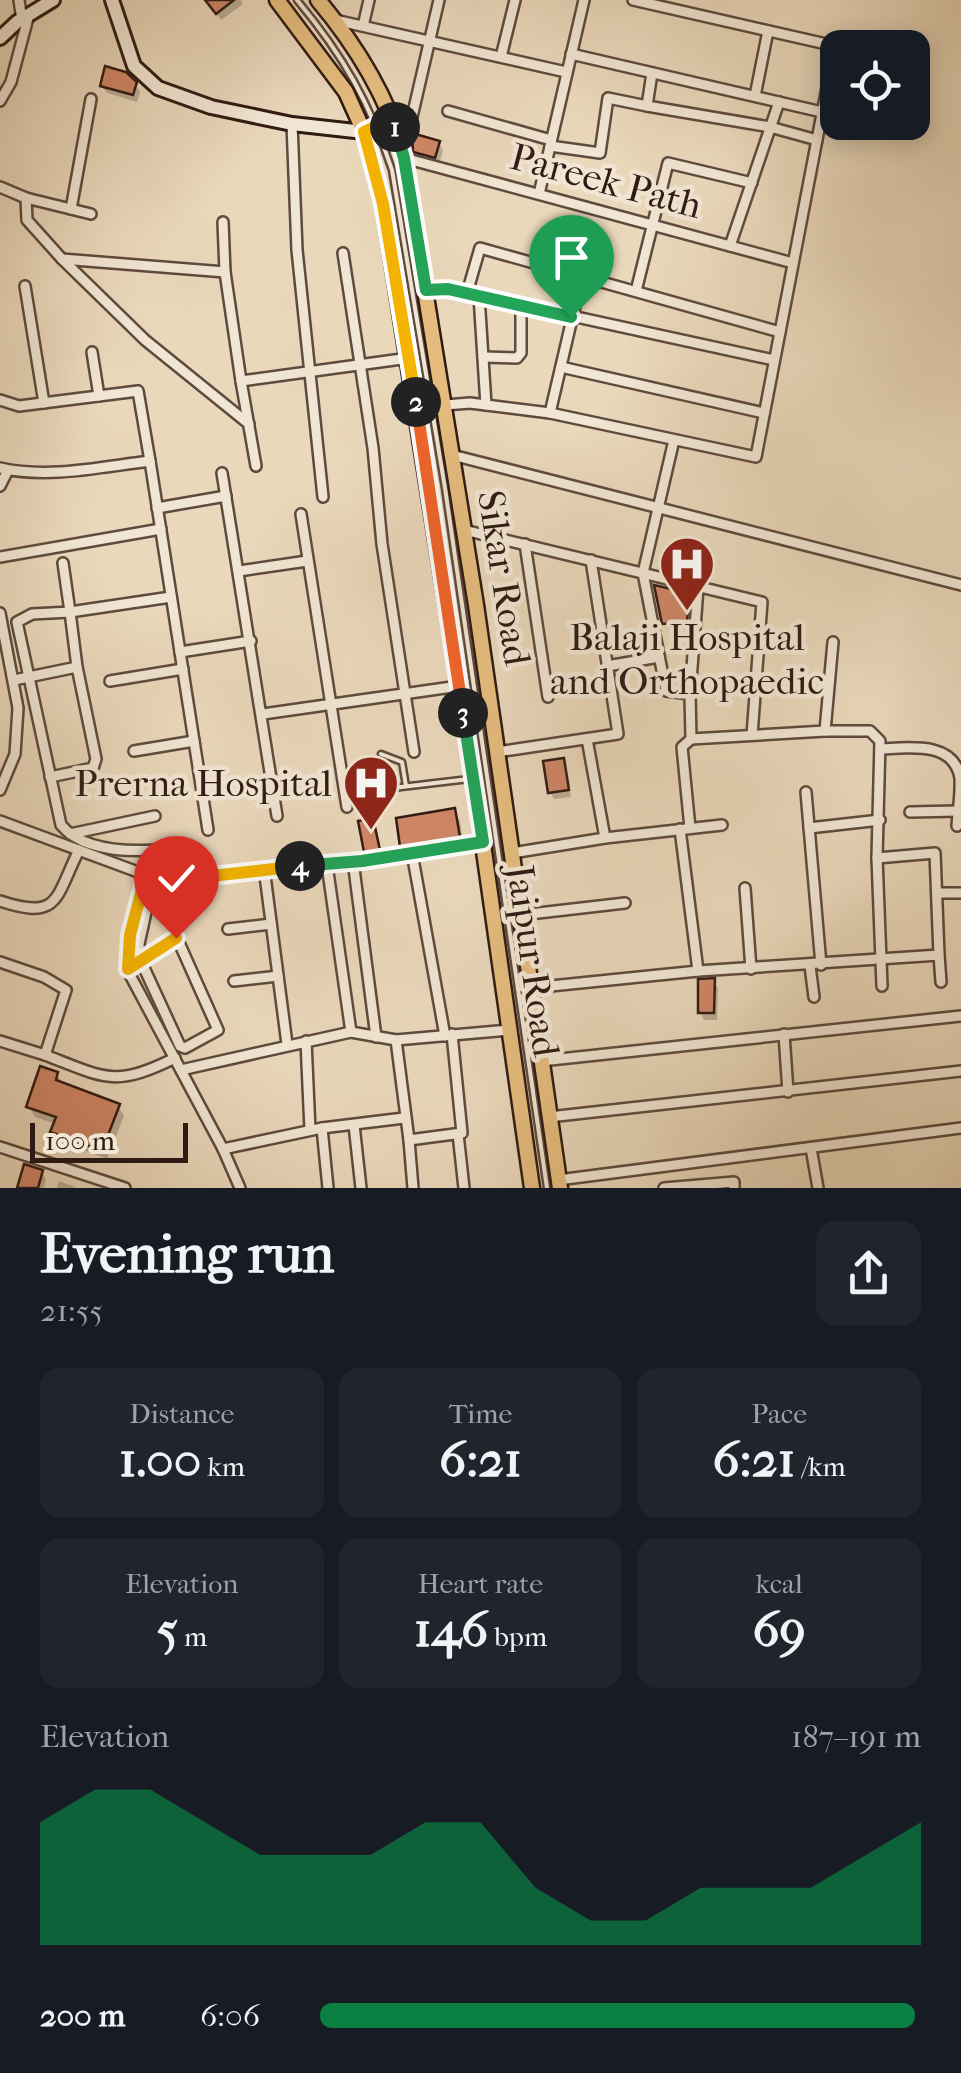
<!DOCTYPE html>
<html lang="en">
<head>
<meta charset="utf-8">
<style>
  :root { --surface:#171b24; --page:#20242c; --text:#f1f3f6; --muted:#9ea1a6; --accent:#0b8043 }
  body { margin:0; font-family:"IM FELL French Canon",serif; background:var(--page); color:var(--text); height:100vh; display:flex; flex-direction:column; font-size:38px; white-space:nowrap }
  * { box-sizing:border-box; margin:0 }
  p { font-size:32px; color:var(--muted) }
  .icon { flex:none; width:55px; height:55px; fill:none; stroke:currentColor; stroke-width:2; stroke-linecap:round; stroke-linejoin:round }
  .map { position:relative; height:1188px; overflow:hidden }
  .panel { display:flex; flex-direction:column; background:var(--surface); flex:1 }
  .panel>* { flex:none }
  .buttons { position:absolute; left:820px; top:30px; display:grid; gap:20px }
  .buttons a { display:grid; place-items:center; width:110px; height:110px; border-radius:20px; background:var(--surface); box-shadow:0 5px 25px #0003; font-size:50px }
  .scale { position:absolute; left:30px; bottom:25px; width:158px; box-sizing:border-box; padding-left:10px; border:5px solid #301b14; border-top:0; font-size:28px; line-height:35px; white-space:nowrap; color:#301b14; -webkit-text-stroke:8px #f1e6d3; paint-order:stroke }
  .pin { position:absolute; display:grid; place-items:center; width:85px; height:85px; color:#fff; margin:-102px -42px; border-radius:50% 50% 50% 0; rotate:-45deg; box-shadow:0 0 10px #0007 }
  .pin .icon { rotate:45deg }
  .km { position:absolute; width:50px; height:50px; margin:-25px; border-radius:50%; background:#222; color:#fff; font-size:28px; line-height:50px; text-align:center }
  .round { display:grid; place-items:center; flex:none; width:105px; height:105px; border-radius:20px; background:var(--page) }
  .summary { display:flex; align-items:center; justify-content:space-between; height:170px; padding:0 40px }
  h1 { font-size:55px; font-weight:700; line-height:75px }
  .figures { display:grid; grid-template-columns:repeat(3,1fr); gap:15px; height:170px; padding:10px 40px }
  .figures div { display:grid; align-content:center; border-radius:20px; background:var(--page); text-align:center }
  .figures b { font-size:50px; font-weight:700 }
  .figures small { font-size:28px; font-weight:400 }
  .figures p { font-size:28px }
  .chart { height:280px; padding:20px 40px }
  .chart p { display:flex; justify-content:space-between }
  .chart svg { width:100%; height:180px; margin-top:10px; fill:var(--accent); opacity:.7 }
  ul { padding:0 40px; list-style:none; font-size:32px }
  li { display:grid; grid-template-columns:160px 120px 1fr; align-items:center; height:75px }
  li i { height:25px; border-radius:12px; background:var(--accent) }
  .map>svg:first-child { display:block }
  .shadow { fill:#0003 }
  .building { fill:#cf8667; stroke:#301b14; stroke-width:2.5 }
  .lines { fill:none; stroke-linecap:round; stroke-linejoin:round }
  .lane-casing { stroke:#5e4a3e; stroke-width:9 }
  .street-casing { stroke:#5e4a3e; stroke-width:14 }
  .secondary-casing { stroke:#301b14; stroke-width:18 }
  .primary-casing { stroke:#301b14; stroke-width:19 }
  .lane { stroke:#f1e6d3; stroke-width:4 }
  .street { stroke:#f1e6d3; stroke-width:9 }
  .secondary { stroke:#f1e6d3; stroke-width:12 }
  .primary { stroke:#e5bc7e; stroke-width:14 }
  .split-1-casing { stroke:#fff; stroke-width:20 }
  .split-2-casing { stroke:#fff; stroke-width:20 }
  .split-3-casing { stroke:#fff; stroke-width:20 }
  .split-4-casing { stroke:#fff; stroke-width:20 }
  .split-5-casing { stroke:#fff; stroke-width:20 }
  .split-1 { stroke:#22a559; stroke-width:12 }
  .split-2 { stroke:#f5b400; stroke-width:12 }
  .split-3 { stroke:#f0652b; stroke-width:12 }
  .split-4 { stroke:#22a559; stroke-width:12 }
  .split-5 { stroke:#f5b400; stroke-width:12 }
  .labels { text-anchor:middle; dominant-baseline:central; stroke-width:9; stroke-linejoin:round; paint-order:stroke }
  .street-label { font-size:38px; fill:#301b14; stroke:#f1e6d3 }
  .poi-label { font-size:38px; fill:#301b14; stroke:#f1e6d3 }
</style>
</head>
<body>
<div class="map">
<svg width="961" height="1188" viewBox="0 0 961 1188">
  <rect width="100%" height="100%" fill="#ead8bb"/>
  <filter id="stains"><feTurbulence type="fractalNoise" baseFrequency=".002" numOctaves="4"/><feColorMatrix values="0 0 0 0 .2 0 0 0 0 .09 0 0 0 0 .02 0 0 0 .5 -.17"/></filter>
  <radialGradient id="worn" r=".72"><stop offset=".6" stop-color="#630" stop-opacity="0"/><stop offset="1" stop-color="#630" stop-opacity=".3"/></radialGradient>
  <g class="shadow">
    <polygon points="208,0 241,0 243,4 221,20"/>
    <polygon points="135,84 140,92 137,102 107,93 102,86"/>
    <polygon points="439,143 443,151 439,164 420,159 416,151"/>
    <polygon points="688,595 692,603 690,629 669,630 665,623"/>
    <polygon points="562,761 571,797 554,799 550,792"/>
    <polygon points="387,773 390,796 377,798 375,794"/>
    <polygon points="454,811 460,821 464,848 409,856 403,846"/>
    <polygon points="372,821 382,857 371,859 367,852"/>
    <polygon points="713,981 718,988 717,1020 704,1020 700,1012"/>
    <polygon points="57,1074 62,1084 118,1106 124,1116 107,1159 59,1141 53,1132 56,1124 35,1117 29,1107"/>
    <polygon points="26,1167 42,1172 46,1179 44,1188 20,1188"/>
    <polygon points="59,1181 75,1187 76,1188 57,1188"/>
  </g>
  <g class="building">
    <polygon points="205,0 234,0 216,14"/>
    <polygon points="105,66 126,72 137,82 133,95 100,86"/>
    <polygon points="412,133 440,141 435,158 413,152"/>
    <polygon points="654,585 689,593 687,622 662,624"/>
    <polygon points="564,758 569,790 548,793 543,761"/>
    <polygon points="388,770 389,792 372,794 369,773"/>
    <polygon points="455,808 460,837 400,847 396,818"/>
    <polygon points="373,818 380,850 364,852 358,821"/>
    <polygon points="715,978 714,1013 698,1013 698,979"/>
    <polygon points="40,1066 58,1072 56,1080 120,1104 102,1151 50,1132 56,1117 26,1107"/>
    <polygon points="24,1164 43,1170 38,1188 17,1188"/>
  </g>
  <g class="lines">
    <g class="lane-casing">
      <g id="lane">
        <path d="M297 0C343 55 370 103 392 170L445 488 547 1188"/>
        <polyline points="381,754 402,762 406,786"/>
        <polyline points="393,788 469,779"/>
      </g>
    </g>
    <g class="street-casing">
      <g id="street">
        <polyline points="19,0 22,20"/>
        <polyline points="335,20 566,72"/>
        <polyline points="363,26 369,0"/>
        <polyline points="571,54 822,112"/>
        <polyline points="501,57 515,0"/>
        <polyline points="652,73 647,106 770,127 817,140"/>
        <polyline points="755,96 768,31"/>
        <polyline points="0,101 11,82 28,18"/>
        <polyline points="448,111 551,140"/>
        <polyline points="292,124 297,250 323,497"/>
        <polyline points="398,135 412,117 439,0"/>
        <polyline points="550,146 600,153 608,98 647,106"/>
        <polyline points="404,158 793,263"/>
        <polyline points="0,187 26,198 27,220 62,259 225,272"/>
        <polyline points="539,194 584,0"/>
        <polyline points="26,198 91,214"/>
        <polyline points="71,209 91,99"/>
        <polyline points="223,222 225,272 241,381 409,358"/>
        <polyline points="730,246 779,102"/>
        <polyline points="343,253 373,448 382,544 414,752"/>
        <polyline points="62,259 145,340 249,424"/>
        <polyline points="25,286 44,403"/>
        <polyline points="426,290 448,289 774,360"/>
        <polyline points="636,291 668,163 752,183"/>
        <polyline points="467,293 480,248 780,332"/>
        <polyline points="479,296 486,405"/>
        <polyline points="92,352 99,396"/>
        <polyline points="483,357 517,358 521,353 521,306"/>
        <polyline points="561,367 764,413"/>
        <polyline points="241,381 256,466"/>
        <polyline points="0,400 19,406 138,391 150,461"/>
        <polyline points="445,405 470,403 550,413 756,457 835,46 633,0"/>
        <polyline points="550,413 582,276"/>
        <polyline points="674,440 643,573 666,691 690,694"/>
        <polyline points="452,455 961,585"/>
        <path d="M0 468C49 479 100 467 150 461L208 830"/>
        <polyline points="222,473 277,816"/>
        <polyline points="0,486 8,470"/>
        <polyline points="157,508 226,496"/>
        <polyline points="301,514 347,807"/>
        <polyline points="464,530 762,602 752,735"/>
        <polyline points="525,544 548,697"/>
        <polyline points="0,557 161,529"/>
        <path d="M63 563 70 612 32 614 17 622 61 825C83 851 126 852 157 850"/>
        <polyline points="239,571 307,561"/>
        <polyline points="0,613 18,708 15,754 0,790"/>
        <polyline points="180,652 251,641"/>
        <polyline points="607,666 659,657"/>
        <polyline points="77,667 70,612 171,597"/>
        <polyline points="14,680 77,667 96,759 93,768 50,777"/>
        <polyline points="110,681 183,669"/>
        <polyline points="263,714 459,686"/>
        <polyline points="825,731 870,731 880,741 877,858 882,986"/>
        <polyline points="587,739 605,838"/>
        <polyline points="691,739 825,731 833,642"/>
        <path d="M880 749C907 748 954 740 960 778 961 793 958 811 957 826"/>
        <polyline points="134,751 194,741"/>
        <polyline points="497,752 618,734 591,560"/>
        <polyline points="806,792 821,965"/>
        <polyline points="910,812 958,811"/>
        <polyline points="0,821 138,872 176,880 264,868 362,861 483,842"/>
        <polyline points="690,828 682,747 691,739 690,694 698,588"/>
        <polyline points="809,828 880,820"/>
        <polyline points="680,829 698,971"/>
        <polyline points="70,834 155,816"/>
        <polyline points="412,853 445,1036"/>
        <polyline points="512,853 605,838 722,825"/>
        <polyline points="353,861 376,1037"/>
        <polyline points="327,865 351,1032"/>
        <polyline points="264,868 287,1044"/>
        <polyline points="146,874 130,935 130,975 223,1149 240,1188"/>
        <polyline points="745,888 751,969"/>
        <polyline points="937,893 961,893"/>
        <path d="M0 901C60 921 55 898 79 850"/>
        <polyline points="148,903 139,944 140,959 180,1046 185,1048 218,1030 177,938 172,914"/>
        <polyline points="521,915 625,903"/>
        <polyline points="228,929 271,924"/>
        <polyline points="939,955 941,982"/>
        <polyline points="0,962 44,977 66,990 45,1055 0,1041"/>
        <polyline points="810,966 814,997"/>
        <polyline points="128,969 177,938"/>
        <polyline points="234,981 278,976"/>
        <polyline points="531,988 698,971 939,955 935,853 877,858"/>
        <polyline points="784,1034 788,1092"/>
        <polyline points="396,1040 409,1140 462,1133 452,1034"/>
        <polyline points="306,1041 310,1130"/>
        <path d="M45 1055C105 1078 114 1088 175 1058"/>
        <polyline points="541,1061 961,1016"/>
        <polyline points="181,1070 351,1032 396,1040 509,1030"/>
        <polyline points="549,1117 961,1071"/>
        <polyline points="354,1125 361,1188"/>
        <polyline points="322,1128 328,1188"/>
        <polyline points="458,1134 464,1188"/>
        <polyline points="409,1140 413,1188"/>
        <polyline points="0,1147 125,1188"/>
        <polyline points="811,1148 818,1188"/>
        <polyline points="223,1149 322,1128 404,1118"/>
        <polyline points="558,1180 961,1128"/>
        <polyline points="664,1188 734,1182 734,1188"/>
      </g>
    </g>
    <g class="secondary-casing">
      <g id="secondary">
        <polyline points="112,0 134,66 158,88 211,107 292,124 364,132 392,118"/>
        <polyline points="0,38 17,22 53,0"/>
      </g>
    </g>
    <g class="primary-casing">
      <g id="primary">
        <polyline points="277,0 346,92 364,132 383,204 472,767 532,1188"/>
        <path d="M318 0C355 44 385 92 402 148L476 605 560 1188"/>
      </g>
    </g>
    <use href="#lane" class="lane"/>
    <use href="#street" class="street"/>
    <use href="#secondary" class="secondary"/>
    <use href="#primary" class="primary"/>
  </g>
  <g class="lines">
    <g class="split-1-casing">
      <polyline id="split-1" points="395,127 404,158 426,290 448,289 571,317"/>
    </g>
    <g class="split-2-casing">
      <polyline id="split-2" points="395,127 392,118 364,132 383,204 416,402"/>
    </g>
    <g class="split-3-casing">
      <polyline id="split-3" points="416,402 463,713"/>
    </g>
    <g class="split-4-casing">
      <polyline id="split-4" points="300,866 362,861 483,842 463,713"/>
    </g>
    <g class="split-5-casing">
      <polyline id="split-5" points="176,938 128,969 130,935 146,874 176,880 300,866"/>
    </g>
    <use href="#split-1" class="split-1"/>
    <use href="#split-2" class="split-2"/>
    <use href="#split-3" class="split-3"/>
    <use href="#split-4" class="split-4"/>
    <use href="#split-5" class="split-5"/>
  </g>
  <defs>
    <g id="hospital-pin" transform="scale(2.875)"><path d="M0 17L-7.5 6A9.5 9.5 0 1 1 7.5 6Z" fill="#8f2418" stroke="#f1e6d3"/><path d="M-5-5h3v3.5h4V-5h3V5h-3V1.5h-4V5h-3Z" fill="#fff"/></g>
  </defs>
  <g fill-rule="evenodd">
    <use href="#hospital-pin" x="687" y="564"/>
    <use href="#hospital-pin" x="371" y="783"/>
  </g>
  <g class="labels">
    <g class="street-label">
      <text transform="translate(606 181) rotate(15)">Pareek Path</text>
      <text transform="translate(504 578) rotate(81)">Sikar Road</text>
      <text transform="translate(533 961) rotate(82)">Jaipur Road</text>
    </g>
    <g class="poi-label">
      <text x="687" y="637">Balaji Hospital<tspan x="687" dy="44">and Orthopaedic</tspan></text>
      <text x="332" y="783" text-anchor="end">Prerna Hospital</text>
    </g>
  </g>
  <rect width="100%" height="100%" filter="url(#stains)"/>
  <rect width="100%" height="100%" fill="url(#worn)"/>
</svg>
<div class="buttons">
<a><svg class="icon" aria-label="locate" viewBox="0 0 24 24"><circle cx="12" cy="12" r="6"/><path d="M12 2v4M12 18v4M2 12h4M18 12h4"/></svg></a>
</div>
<div class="scale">100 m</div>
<div class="pin" style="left:571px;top:317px;background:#1e9e55"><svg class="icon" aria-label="arrive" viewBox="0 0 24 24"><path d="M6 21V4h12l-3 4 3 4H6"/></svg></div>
<div class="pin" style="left:176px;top:938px;background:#d93025"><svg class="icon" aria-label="check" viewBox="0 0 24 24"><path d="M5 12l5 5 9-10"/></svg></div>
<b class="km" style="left:395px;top:127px">1</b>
<b class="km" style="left:416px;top:402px">2</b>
<b class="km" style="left:463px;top:713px">3</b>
<b class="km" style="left:300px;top:866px">4</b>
</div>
<section class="panel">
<div class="summary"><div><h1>Evening run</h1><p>21:55</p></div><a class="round"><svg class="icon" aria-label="share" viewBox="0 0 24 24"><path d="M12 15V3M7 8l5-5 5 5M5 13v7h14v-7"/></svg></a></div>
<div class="figures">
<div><p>Distance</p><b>1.00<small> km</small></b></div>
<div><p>Time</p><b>6:21</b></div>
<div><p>Pace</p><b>6:21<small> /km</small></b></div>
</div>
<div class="figures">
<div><p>Elevation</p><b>5<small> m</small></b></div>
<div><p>Heart rate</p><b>146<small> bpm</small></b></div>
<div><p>kcal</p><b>69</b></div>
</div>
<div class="chart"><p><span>Elevation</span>187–191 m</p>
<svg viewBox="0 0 160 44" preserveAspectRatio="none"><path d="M0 44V14L10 6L20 6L30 14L40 22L50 22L60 22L70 14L80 14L90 30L100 38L110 38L120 30L130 30L140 30L150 22L160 14V44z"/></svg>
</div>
<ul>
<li><b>200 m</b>6:06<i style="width:99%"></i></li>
</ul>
</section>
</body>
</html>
